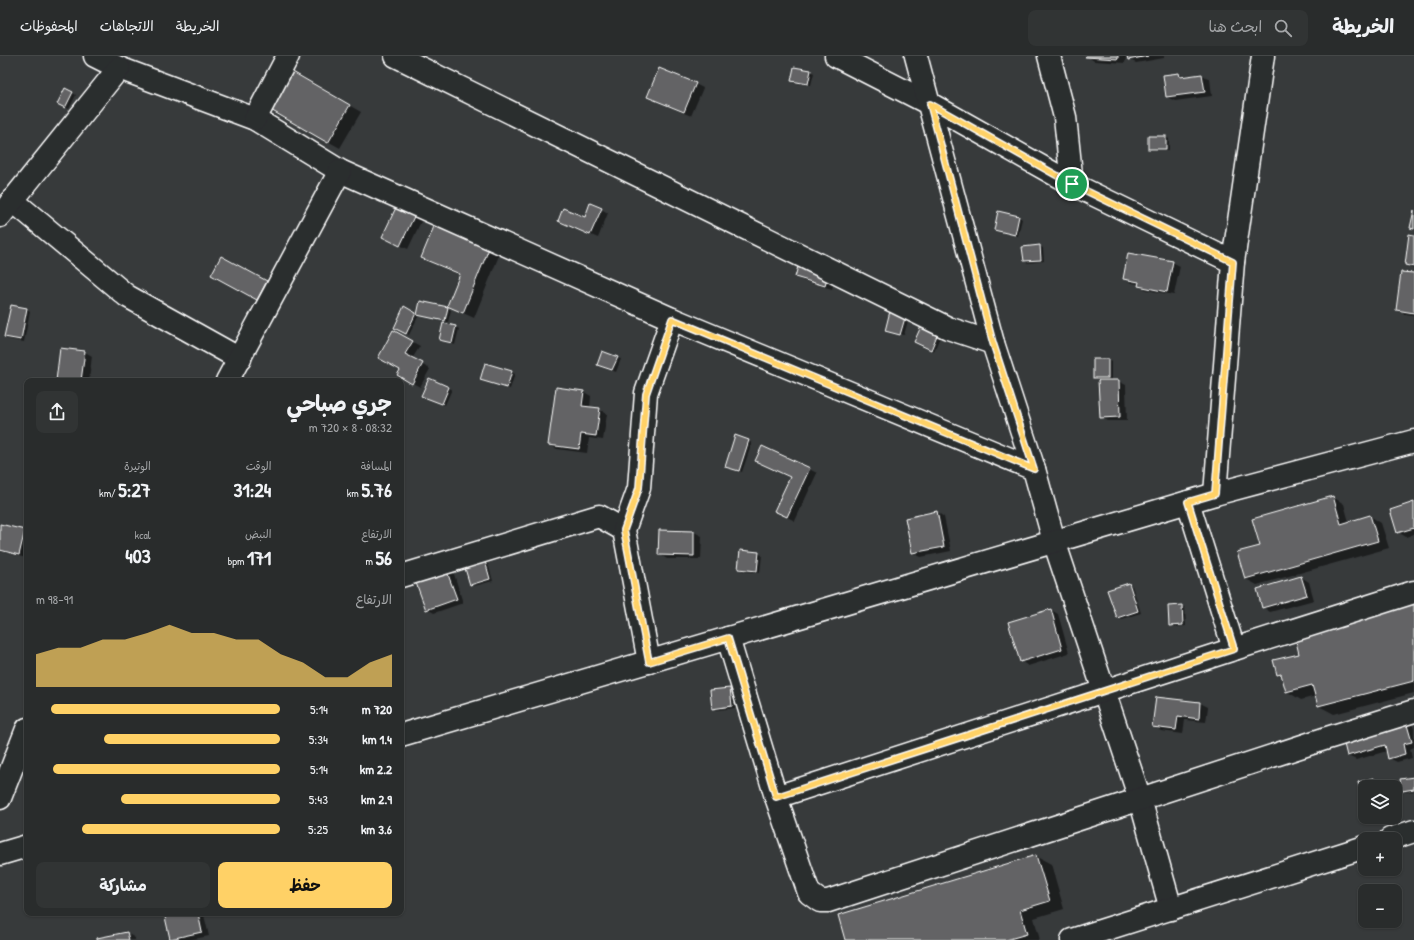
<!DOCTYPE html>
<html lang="ar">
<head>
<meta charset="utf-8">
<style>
  :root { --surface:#292c2c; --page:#313434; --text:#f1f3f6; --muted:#a5a7a9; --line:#454848; --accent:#ffd166 }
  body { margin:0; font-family:"Patrick Hand","Playpen Sans Arabic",sans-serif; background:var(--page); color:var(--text); direction:rtl; height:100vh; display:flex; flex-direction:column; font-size:15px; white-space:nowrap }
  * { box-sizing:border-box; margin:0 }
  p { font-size:13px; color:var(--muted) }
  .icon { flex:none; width:22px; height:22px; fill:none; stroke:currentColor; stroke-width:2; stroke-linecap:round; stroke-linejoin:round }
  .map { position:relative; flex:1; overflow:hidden; direction:ltr }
  .drawer { position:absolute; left:24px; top:322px; width:380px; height:538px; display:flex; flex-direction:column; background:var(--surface); border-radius:8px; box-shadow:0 1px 3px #0004,0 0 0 1px var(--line); direction:rtl }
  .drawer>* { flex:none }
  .tools { position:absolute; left:1358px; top:724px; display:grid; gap:8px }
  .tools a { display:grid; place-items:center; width:44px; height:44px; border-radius:8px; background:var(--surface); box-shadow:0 1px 3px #0004,0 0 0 1px var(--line); font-size:20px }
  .pin { position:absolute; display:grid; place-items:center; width:34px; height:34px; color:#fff; margin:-17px; border:2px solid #fff; border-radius:50%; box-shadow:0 1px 4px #0007 }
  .round { display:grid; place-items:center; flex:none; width:42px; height:42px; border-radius:8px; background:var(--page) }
  .headline { display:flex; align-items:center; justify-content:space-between; height:68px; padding:0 12px }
  h1 { font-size:22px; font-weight:700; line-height:30px }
  .metrics { display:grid; grid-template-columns:repeat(3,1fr); gap:6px; height:68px; padding:4px 12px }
  .metrics div { display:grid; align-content:center }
  .metrics b { font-size:20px; font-weight:700 }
  .metrics small { font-size:11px; font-weight:400 }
  .metrics p { font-size:11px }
  .chart { height:112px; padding:8px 12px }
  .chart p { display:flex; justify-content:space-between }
  .chart svg { width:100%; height:72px; margin-top:4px; fill:var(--accent); opacity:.7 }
  .primary-button { display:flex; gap:8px; margin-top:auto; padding:8px 12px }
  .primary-button a { flex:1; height:46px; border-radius:8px; background:var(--accent); color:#111; font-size:16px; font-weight:700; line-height:46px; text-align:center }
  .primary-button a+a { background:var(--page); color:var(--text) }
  ul { padding:0 12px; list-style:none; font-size:13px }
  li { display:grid; grid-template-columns:64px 48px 1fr; align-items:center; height:30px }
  li i { height:10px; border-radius:5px; background:var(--accent) }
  header { display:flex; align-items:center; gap:24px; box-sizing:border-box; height:56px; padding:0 20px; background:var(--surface); border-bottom:1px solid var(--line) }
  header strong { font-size:19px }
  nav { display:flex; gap:22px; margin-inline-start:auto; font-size:14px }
  .search { width:280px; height:36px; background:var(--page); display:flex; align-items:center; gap:10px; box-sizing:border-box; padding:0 14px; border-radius:8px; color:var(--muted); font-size:15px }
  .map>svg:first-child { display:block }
  .shadow { fill:#0007 }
  .building { fill:#636465; stroke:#fff }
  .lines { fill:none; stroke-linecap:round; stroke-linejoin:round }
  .minor-casing { stroke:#fff; stroke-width:25 }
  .tertiary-casing { stroke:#fff; stroke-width:25 }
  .minor { stroke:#2a2d2e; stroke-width:22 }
  .tertiary { stroke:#2a2d2e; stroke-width:22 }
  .route-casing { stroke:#fff; stroke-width:8 }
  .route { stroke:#ffd166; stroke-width:5 }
</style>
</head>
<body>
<header>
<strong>الخريطة</strong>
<div class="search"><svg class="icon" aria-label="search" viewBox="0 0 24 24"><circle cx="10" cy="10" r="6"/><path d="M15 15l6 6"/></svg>ابحث هنا</div>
<nav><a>الخريطة</a><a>الاتجاهات</a><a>المحفوظات</a></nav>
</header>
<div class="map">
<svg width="1414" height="884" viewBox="0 0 1414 884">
  <rect width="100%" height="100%" fill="#373a3b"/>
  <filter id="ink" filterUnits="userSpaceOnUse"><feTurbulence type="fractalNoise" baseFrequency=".025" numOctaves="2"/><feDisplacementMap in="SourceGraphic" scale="8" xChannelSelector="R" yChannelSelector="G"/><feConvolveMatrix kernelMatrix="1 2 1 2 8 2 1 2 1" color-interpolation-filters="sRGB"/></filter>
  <g filter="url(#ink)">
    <g class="shadow">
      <polygon points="1087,0 1126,0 1125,7 1094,5"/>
      <polygon points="1128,0 1164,0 1164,2 1136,7 1128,3"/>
      <polygon points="810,15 814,17 811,29 796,27 792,25"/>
      <polygon points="291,16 361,56 340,92 270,53"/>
      <polygon points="1179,18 1185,22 1202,19 1210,23 1212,40 1175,45 1167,41"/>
      <polygon points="695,28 703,32 691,60 648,41"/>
      <polygon points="66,33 76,39 69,53 58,47"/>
      <polygon points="1149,81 1166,81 1169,83 1169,94 1152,94 1149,92"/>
      <polygon points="402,143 426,155 408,193 391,185"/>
      <polygon points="601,153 608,157 598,182 559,165 586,162"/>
      <polygon points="1019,161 1022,163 1018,180 995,174"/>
      <polygon points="436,169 500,197 474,262 448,250 460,219 434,208 423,202"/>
      <polygon points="1414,180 1414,213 1406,209"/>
      <polygon points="1039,190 1043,192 1044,205 1028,207 1025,205"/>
      <polygon points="221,201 274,231 265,248 212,218"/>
      <polygon points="832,203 840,207 832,233 804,225 796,221"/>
      <polygon points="1172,206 1180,210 1174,239 1147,234 1139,230 1140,228 1132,227 1124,223"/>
      <polygon points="1414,218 1414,259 1404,258 1397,254"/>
      <polygon points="421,247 447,252 451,254 448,266 419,259 409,279 395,272 405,252 418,259"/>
      <polygon points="11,250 27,253 30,255 24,286 8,283 5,281"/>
      <polygon points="910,258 904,279 888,274"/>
      <polygon points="456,271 459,273 455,289 440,283"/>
      <polygon points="943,274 934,295 919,287"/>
      <polygon points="393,275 420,290 412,303 430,313 420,331 398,319 401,313"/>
      <polygon points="85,296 92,300 89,325 57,325"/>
      <polygon points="617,302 621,303 616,316 602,310"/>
      <polygon points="1108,304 1111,306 1111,325 1118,325 1126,329 1127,365 1108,365 1101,361 1099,324 1094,322"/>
      <polygon points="511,316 515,318 510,333 481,323"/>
      <polygon points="448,332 452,333 445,349 425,341"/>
      <polygon points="557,332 584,336 591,340 590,352 599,353 607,358 603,384 589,382 587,397 557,393 549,389"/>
      <polygon points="736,381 752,387 742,416 730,412"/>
      <polygon points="764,409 809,413 817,417 795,465 775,455 791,422"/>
      <polygon points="1333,441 1344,448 1349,466 1370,460 1381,467 1389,492 1257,529 1246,523 1239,497 1261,490"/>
      <polygon points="1414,447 1414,478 1406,481 1398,476"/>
      <polygon points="937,456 944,461 951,495 921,501 913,497 907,463"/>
      <polygon points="0,469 27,477 26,502 0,495"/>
      <polygon points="660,475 694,476 702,480 701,503 667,503 659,498"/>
      <polygon points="485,497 493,525 474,530 471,528"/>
      <polygon points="758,497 762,499 760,517 743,515 739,513"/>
      <polygon points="446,514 454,518 463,547 434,557 427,553"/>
      <polygon points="1301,521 1309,526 1314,544 1270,556 1263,551"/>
      <polygon points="1128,528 1132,530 1141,557 1121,563 1117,561"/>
      <polygon points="1414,546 1414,637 1334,658 1319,650 1316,640 1301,644 1286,635 1282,621 1278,619 1300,598"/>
      <polygon points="1182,550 1185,552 1186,570 1173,571 1170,569"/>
      <polygon points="1051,554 1058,558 1069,597 1028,610 1021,605"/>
      <polygon points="729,633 733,635 735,652 717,654 713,652"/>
      <polygon points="1157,642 1200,647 1208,651 1206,666 1185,664 1183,678 1161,675 1153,670"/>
      <polygon points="1405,663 1412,667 1414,673 1414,691 1410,693 1412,702 1397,706 1389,702 1387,695 1356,704 1348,700 1343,681"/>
      <polygon points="1414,722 1414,735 1406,736 1403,734"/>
      <polygon points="1374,723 1378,725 1379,731 1365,731 1365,751 1360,727"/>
      <polygon points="1036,800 1051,808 1064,853 1034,862 1040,884 846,884"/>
      <polygon points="188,857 200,857 204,859 209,880 189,884 174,884 170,882"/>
      <polygon points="127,877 135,882 135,884 98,884"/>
    </g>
    <g class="building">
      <polygon points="1086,0 1118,0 1118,3 1085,1"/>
      <polygon points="1127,0 1148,0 1128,4"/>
      <polygon points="794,11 811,14 808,28 791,25"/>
      <polygon points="659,12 696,27 684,56 647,41"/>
      <polygon points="291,15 350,49 328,87 269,53"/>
      <polygon points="1179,17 1180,21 1202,18 1205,36 1166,41 1163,19"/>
      <polygon points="65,32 73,36 65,52 57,48"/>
      <rect x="1148" y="80" width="18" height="13"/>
      <polygon points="401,141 419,150 400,190 382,181"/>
      <polygon points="590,147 602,152 590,179 558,165 563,152 585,161"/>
      <polygon points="1414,154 1414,173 1410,172"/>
      <polygon points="998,155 1019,160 1015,179 994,174"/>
      <polygon points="435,168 490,190 463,257 447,250 460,218 421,202"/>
      <polygon points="1409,178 1414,179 1414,211 1405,209"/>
      <polygon points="1040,189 1041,204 1024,205 1022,191"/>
      <polygon points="803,193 833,202 825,230 795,221"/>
      <polygon points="1128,197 1173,205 1167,236 1138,230 1139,226 1123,223"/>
      <polygon points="221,200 267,225 257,244 211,219"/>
      <polygon points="1401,216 1414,217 1414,257 1396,254"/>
      <polygon points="420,245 448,251 445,265 417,259"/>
      <polygon points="11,249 27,252 21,284 4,281"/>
      <polygon points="404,250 416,257 406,278 394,272"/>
      <polygon points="891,251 907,255 900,279 885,275"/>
      <polygon points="924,264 940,272 931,294 914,286"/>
      <polygon points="443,267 456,270 452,287 439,284"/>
      <polygon points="393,274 413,285 405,298 423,307 412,328 397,319 400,314 378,302"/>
      <polygon points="60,292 85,295 81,325 56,325"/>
      <polygon points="602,295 618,301 612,314 597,309"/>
      <rect x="1093" y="303" width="15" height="19"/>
      <polygon points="485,307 512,315 507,332 480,324"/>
      <polygon points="429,322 449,331 442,348 421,340"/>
      <polygon points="1098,324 1119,324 1120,361 1100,362"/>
      <polygon points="556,331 584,335 582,350 600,352 596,380 581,378 579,393 548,389"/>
      <polygon points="735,379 749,384 739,415 725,411"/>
      <polygon points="762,390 810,412 787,461 774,455 790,421 755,405"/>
      <polygon points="1333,440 1341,468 1370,459 1378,485 1245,523 1237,496 1260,490 1252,463"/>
      <polygon points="1414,446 1414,472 1397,477 1390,454"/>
      <polygon points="937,455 944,491 912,497 905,462"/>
      <polygon points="0,468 25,474 19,499 0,494"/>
      <polygon points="659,474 694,475 694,500 658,499"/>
      <polygon points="482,494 490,523 470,529 461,499"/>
      <polygon points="740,494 759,496 757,515 738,513"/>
      <polygon points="446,513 457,543 426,554 415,524"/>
      <polygon points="1301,520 1307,539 1262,552 1257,533"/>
      <polygon points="1129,527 1138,555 1117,562 1107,534"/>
      <polygon points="1414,545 1414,625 1318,650 1312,629 1286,636 1281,618 1277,619 1273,604 1299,598 1294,577"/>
      <polygon points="1182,549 1183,569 1169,570 1168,550"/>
      <polygon points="1051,553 1062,593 1020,606 1008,566"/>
      <polygon points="730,632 732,650 712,653 710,634"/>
      <polygon points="1156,641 1200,646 1199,663 1178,660 1176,674 1152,671"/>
      <polygon points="1405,662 1412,686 1403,688 1405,698 1388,703 1385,689 1347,700 1342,680"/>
      <polygon points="1414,721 1414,733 1402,735 1400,723"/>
      <polygon points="1374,722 1376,731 1365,731 1365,751 1363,751 1358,726"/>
      <polygon points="1036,799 1050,845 1020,854 1027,878 1006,884 845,884 838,859"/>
      <polygon points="184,857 198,857 202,876 170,883 165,861"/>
      <polygon points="127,876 129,884 97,884 97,882"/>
    </g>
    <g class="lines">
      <g class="minor-casing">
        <g id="minor">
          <polyline points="95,0 119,12 255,63 340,115 672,263 1034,413"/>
          <polyline points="396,0 948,272 993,287"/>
          <polyline points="836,0 930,48 1072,128 1233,206"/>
          <polyline points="916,0 993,287 1034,413 1054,485 1140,743 1171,853"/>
          <polyline points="1049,0 1065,61 1072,128"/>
          <polyline points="255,63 288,0"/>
          <polyline points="12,144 127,240 240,303"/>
          <polyline points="0,160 119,12"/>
          <polyline points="227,325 340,115"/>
          <polyline points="1215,438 1233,206 1263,0"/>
          <polyline points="1188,446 1234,593"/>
          <polyline points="401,520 599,460 624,474"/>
          <polyline points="728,582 776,741 809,837 820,845 828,845 1324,683 1414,655"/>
          <polyline points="649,606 624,474 639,432 646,337 672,263"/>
          <polyline points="776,741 1234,593 1414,536"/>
          <polyline points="0,742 27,673"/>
          <polyline points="1390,783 1414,775"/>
          <polyline points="1072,884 1365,791"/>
        </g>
      </g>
      <g class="tertiary-casing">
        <g id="tertiary">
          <polyline points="401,679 1215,438 1414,385"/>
          <polyline points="0,798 27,790"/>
        </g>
      </g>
      <use href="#minor" class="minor"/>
      <use href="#tertiary" class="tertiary"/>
    </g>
  </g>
  <g class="lines" filter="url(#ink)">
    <g class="route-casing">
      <polygon id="route" points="930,48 1072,128 1233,206 1215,438 1188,446 1234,593 776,741 728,582 649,606 624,474 639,432 646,338 672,263 1034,413 993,287"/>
    </g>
    <use href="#route" class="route"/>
  </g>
</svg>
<div class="tools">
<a><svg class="icon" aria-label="layers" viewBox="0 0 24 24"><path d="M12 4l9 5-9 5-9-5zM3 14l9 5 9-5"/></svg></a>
<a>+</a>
<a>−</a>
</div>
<div class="pin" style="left:1072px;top:128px;background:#1e9e55"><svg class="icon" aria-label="arrive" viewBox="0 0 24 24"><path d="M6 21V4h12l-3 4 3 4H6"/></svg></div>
<section class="drawer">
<div class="headline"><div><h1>جري صباحي</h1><p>08:32 · 8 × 720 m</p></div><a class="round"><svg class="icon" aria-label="share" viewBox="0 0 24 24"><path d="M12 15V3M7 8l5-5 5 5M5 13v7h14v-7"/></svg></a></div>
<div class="metrics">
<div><p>المسافة</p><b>5.76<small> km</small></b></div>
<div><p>الوقت</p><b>31:24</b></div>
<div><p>الوتيرة</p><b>5:27<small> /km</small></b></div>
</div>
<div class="metrics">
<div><p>الارتفاع</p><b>56<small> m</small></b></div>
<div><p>النبض</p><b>171<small> bpm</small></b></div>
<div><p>kcal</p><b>403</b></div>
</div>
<div class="chart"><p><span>الارتفاع</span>91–98 m</p>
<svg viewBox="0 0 160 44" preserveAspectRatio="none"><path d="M0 44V24L10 20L20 20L30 15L40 15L50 11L60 6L70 11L80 11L90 15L100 15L110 24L120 29L130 38L140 38L150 29L160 24V44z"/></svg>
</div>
<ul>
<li><b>720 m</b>5:14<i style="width:94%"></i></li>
<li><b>1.4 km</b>5:34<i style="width:72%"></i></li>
<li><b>2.2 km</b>5:14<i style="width:93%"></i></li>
<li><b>2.9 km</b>5:43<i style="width:65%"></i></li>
<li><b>3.6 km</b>5:25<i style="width:81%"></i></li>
</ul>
<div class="primary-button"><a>حفظ</a><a>مشاركة</a></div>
</section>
</div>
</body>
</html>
